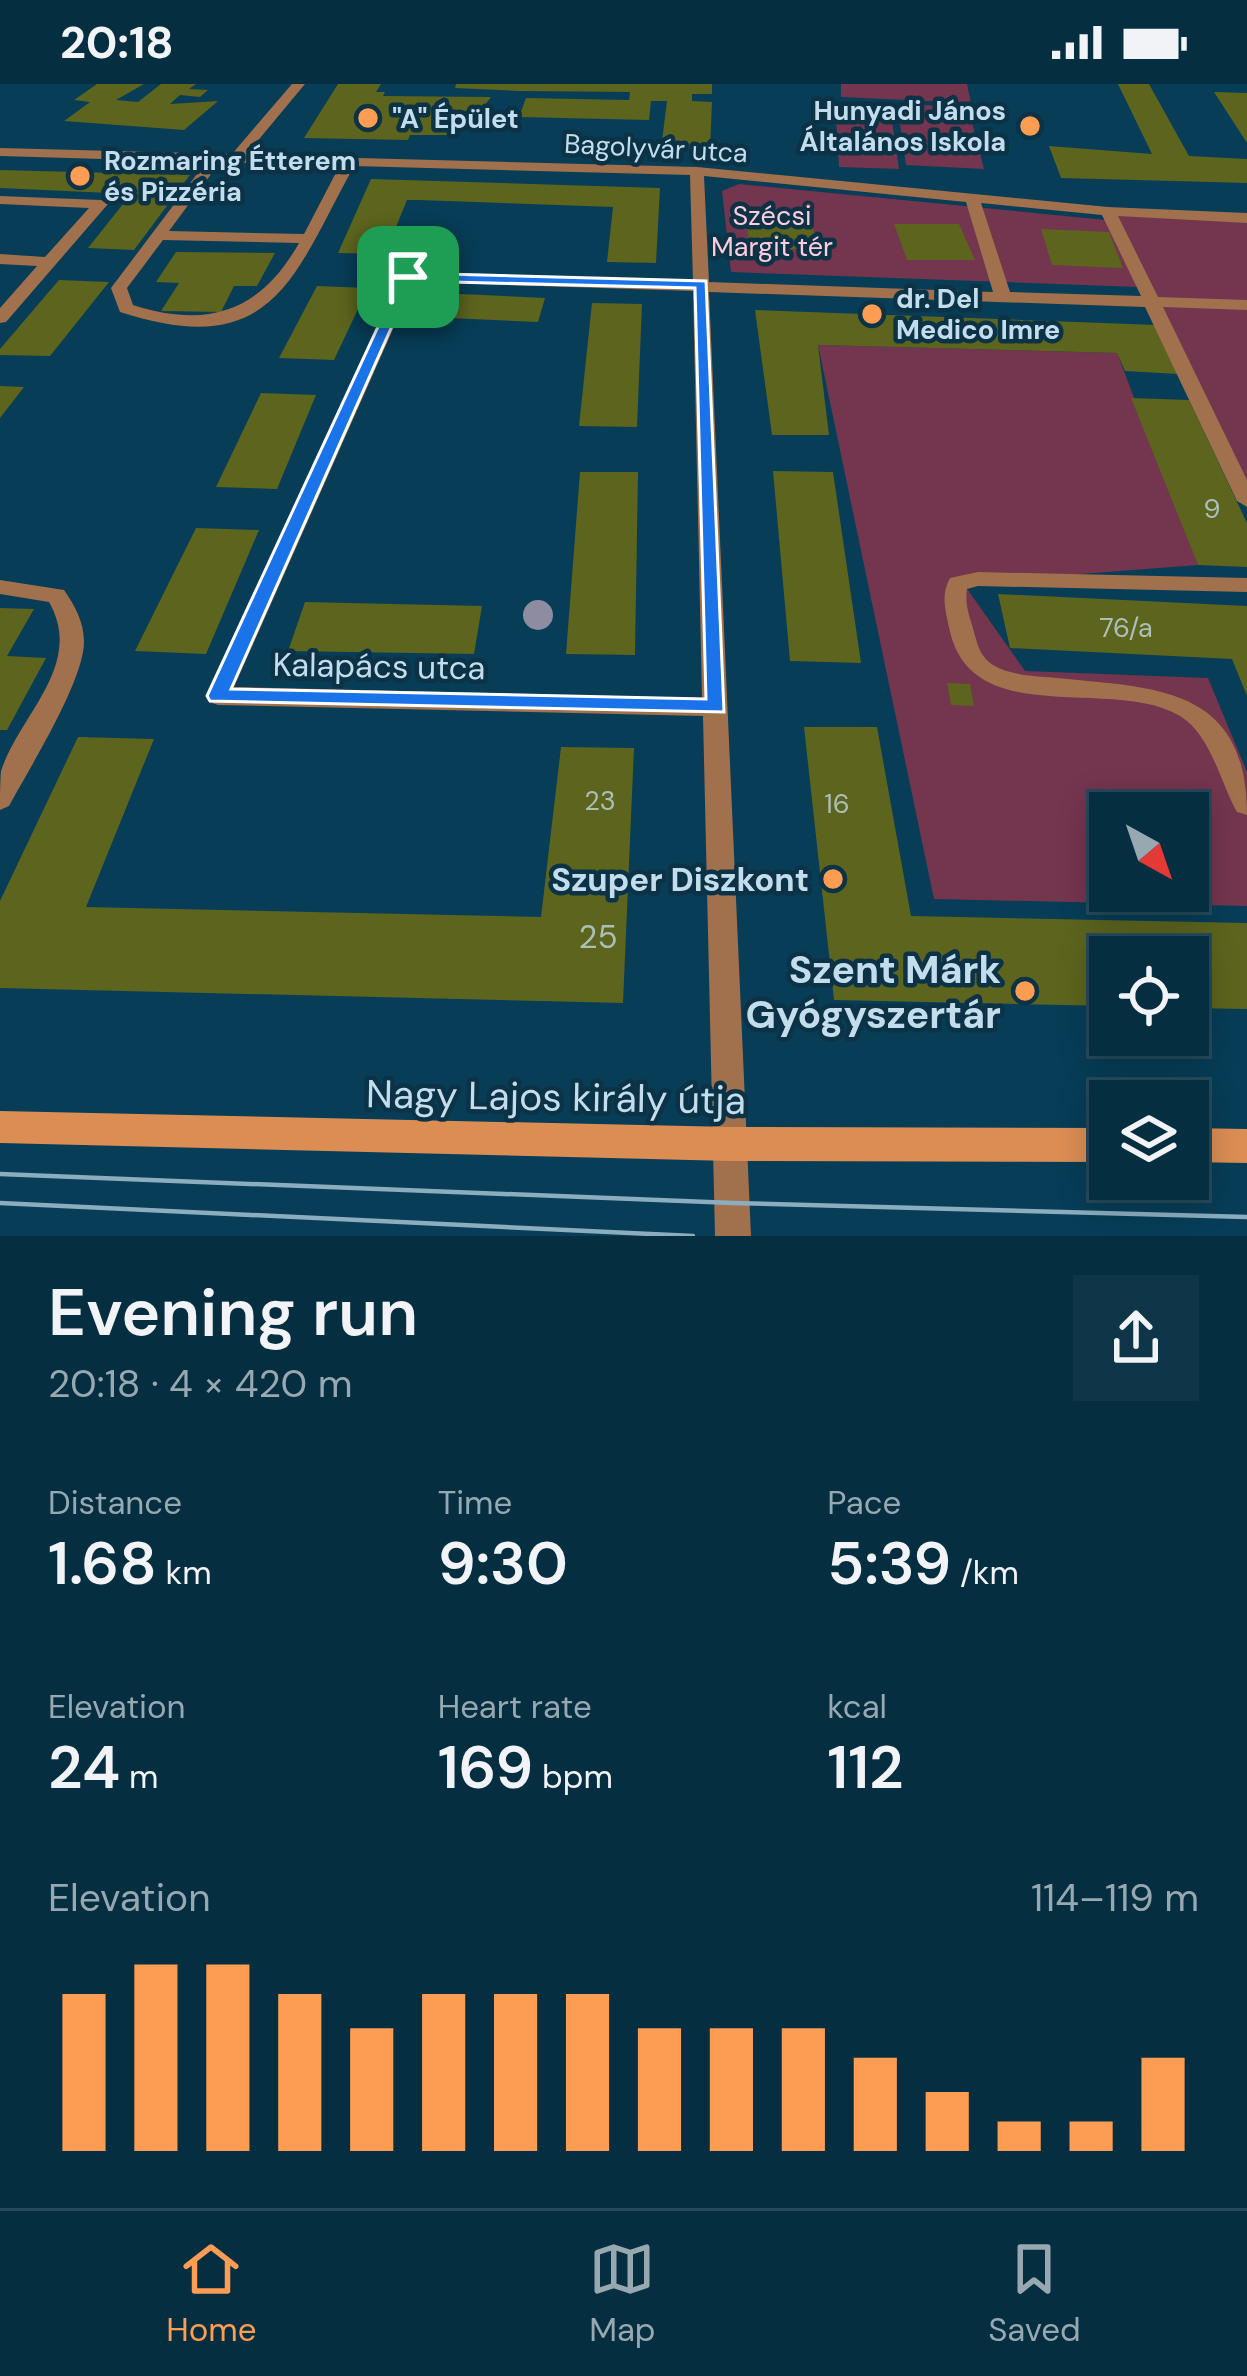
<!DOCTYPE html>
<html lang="en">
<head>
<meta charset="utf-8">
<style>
  :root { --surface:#052e41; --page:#0e3648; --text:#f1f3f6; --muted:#97a8b1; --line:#264a5a; --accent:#fd9d54 }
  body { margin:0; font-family:"DM Sans",sans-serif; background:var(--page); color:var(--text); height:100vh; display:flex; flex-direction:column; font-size:45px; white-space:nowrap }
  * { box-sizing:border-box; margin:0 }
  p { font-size:39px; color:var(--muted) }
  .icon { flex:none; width:66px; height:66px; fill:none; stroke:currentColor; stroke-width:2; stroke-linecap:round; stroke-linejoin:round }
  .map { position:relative; height:1152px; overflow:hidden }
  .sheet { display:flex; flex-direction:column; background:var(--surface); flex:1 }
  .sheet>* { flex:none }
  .needle { width:78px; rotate:140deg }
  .buttons { position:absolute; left:1089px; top:708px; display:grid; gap:24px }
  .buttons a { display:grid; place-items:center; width:120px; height:120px; border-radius:0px; background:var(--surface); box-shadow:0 6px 30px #0003,0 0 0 3px var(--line); font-size:60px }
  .pin { position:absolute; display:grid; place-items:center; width:102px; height:102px; color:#fff; margin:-51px; border-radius:24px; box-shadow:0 6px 18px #0006 }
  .round { display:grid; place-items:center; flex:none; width:126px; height:126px; border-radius:0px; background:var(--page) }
  .summary { display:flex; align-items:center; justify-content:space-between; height:204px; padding:0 48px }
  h1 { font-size:66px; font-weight:600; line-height:90px }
  .stats { display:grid; grid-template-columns:repeat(3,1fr); gap:18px; height:204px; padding:12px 48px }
  .stats div { display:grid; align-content:center }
  .stats b { font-size:60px; font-weight:600 }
  .stats small { font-size:33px; font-weight:400 }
  .stats p { font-size:33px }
  .chart { height:336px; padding:24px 48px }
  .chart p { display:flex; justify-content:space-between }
  .chart svg { width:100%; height:216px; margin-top:12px; stroke:var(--accent); stroke-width:6 }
  .status { display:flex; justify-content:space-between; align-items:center; height:84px; padding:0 60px; background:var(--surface); direction:ltr }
  .status svg { height:33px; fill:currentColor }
  .menu { display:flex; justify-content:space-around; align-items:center; height:168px; border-top:3px solid var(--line); background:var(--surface); font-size:33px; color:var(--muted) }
  .menu a { display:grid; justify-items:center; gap:6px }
  .menu .active { color:var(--accent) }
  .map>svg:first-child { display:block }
  .green { fill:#74354f; fill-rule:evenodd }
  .building { fill:#5c641e }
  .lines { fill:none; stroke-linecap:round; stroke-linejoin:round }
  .street { fill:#a1704d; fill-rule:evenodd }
  .secondary { fill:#db8d54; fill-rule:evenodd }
  .tram { stroke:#8badbf; stroke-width:4.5 }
  .tree { fill:#8e8ca1 }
  .route { fill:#1a73e8; stroke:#fff; stroke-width:3; fill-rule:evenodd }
  .poi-dot { fill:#fd9d54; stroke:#0c3246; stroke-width:4.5 }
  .labels { text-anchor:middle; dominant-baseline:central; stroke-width:9; stroke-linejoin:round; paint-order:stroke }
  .far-poi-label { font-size:27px; font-weight:bold; fill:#c4ddec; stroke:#0c3246; text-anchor:start }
  .far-street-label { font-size:27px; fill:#c4ddec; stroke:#0c3246 }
  .far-park-label { font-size:27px; fill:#fdcdde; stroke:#0c3246 }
  .number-label { font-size:27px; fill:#aabfb8 }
  .street-label { font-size:33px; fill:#c4ddec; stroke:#0c3246 }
  .poi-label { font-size:33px; font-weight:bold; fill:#c4ddec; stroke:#0c3246; text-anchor:end }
  .near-number-label { font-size:33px; fill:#aabfb8 }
  .near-poi-label { font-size:39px; font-weight:bold; fill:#c4ddec; stroke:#0c3246; text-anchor:end }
  .near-street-label { font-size:39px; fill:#c4ddec; stroke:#0c3246 }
</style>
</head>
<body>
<div class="status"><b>20:18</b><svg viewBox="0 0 49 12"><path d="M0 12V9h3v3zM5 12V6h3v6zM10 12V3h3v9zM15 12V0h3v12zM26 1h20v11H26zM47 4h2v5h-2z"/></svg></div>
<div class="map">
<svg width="1247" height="1152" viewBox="0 0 1247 1152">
  <rect width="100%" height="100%" fill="#073d57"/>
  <g class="green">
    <polygon points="841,0 967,0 971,19 841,13"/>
    <polygon points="897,20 968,23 984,85 906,81"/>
    <polygon points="836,35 892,37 899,85 839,83"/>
    <polygon points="739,100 1106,136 1137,203 731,188 722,107"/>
    <polygon points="1108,127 1247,134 1247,412"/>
    <path d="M818 261 1117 269 1198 481 963 499 1025 587 1208 594 1247 688V822L934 815ZM1110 729H1188V807H1110Z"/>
  </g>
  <g class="building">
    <polygon points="97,0 144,0 116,16 138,18 161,0 196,0 189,5 208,6 200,13 180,11 170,20 218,17 184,46 64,37 90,18 74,16"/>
    <polygon points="338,0 381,0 376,8 385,8 383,12 491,13 478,30 457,33 449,51 410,51 408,56 304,54"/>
    <polygon points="456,0 712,0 712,10 692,10 692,17 712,18 710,65 661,65 667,17 651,17 649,36 519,33 526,14 629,16 630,8 519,7 455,4"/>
    <polygon points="1118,0 1149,0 1189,72 1247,75 1247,99 1061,94 1049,62 1152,70"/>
    <polygon points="1214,8 1247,9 1247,59"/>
    <polygon points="0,86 190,91 134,166 88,164 131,110 0,104"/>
    <polygon points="371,95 660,104 656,179 607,178 613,123 418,116 407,116 385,170 338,169"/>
    <polygon points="745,130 809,130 818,165 750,165"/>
    <polygon points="894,140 959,140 975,176 907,176"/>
    <polygon points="1041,145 1109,148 1123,184 1052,181"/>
    <polygon points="176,168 275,169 257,202 234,202 221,228 161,227 179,199 156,198"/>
    <polygon points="59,196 109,198 50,272 0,271 0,265"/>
    <polygon points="317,202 368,204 334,276 279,274"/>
    <polygon points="417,208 545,214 538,238 406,232"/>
    <polygon points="592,219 642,220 637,343 579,342"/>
    <polygon points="755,226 1157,241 1178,290 1125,287 1117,269 818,261 829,351 772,351"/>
    <polygon points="0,302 24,303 0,334"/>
    <polygon points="261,309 316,311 277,405 216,403"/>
    <polygon points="1131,314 1189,316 1247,439 1247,483 1198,481"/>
    <polygon points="773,387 833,388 861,579 790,577"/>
    <polygon points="580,388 638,388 635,571 566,570"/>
    <polygon points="196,444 259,446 206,570 135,567"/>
    <polygon points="998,510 1247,522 1247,612 1232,575 1010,564"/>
    <polygon points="305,518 482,522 474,570 288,567"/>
    <polygon points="0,524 34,525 7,572 46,574 7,646 0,646"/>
    <polygon points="947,599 970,600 974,622 951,621"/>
    <polygon points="804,643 877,643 911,832 1247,839 1247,925 1188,924 1188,873 1110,873 1110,922 834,916"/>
    <polygon points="78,653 154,655 86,823 541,833 561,663 634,664 623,919 0,904 0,817"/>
  </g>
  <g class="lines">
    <g class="street">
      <path d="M292 0H305L246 71 697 83 1108 123 1247 129V139L1118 132 1158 213 1247 216V226L1163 223 1247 396V423L1237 417 1145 223 709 208 751 1152H715L703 632 218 621 209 618 206 612 402 190 693 198 690 91 354 82C293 193 274 278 120 228L111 204 206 78 0 72V64L232 70ZM220 78 340 81 304 150 169 147ZM704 92 966 118 993 208 709 198ZM981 119 1102 131 1141 212 1010 208ZM163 156 299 159C260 228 208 245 133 221L127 204ZM414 198 693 207 702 614 234 603Z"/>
      <polygon points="0,112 101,116 108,120 6,238 0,239 0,224 37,182 0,180 0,170 45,173 89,124 0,120"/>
      <path d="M978 488 1247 494V508L978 502 967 505C965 518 968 528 972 541 977 557 978 571 993 581 1011 592 1037 592 1057 594 1156 604 1247 602 1247 731L1237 728C1220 698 1211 651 1180 632 1113 592 974 647 950 548 946 527 940 513 950 494Z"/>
      <path d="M0 496 64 506C75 522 84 538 84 558 84 597 29 685 9 722L0 726C0 714 0 698 1 687 20 630 85 581 49 518L0 510Z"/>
    </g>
    <g class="secondary">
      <polygon points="0,1027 731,1043 1110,1044 1110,1078 731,1077 0,1059"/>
      <polygon points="1188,1044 1247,1045 1247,1079 1188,1078"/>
    </g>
    <g class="tram">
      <polyline points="0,1090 733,1119 1247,1133"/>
      <polyline points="0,1119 693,1152"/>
    </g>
  </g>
  <circle class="tree" cx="538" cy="531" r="15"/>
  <path class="route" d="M408 189 706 197 724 628 210 617 207 612 401 193ZM412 197 695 204 706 615 231 605Z"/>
  <g class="poi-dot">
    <circle cx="368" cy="34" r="12"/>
    <circle cx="1030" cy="42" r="12"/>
    <circle cx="80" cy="92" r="12"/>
    <circle cx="872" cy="230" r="12"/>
    <circle cx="833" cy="795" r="12"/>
    <circle cx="1025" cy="907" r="12"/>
  </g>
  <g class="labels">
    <g class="far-poi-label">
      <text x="1006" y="26" text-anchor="end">Hunyadi János<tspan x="1006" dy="31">Általános Iskola</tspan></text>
      <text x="392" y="34">"A" Épület</text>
      <text x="104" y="76">Rozmaring Étterem<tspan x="104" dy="31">és Pizzéria</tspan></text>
      <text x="896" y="214">dr. Del<tspan x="896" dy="31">Medico Imre</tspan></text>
    </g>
    <g class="far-street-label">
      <text transform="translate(656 64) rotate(3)">Bagolyvár utca</text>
    </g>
    <g class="far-park-label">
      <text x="772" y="131">Szécsi<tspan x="772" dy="31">Margit tér</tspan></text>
    </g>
    <g class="number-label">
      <text x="1212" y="424">9</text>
      <text x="1126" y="543">76/a</text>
      <text x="600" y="716">23</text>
      <text x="837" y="719">16</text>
    </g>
    <g class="street-label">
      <text transform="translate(379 582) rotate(1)">Kalapács utca</text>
    </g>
    <g class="poi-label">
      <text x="809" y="795">Szuper Diszkont</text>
    </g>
    <g class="near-number-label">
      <text x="598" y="852">25</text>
    </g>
    <g class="near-poi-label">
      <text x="1001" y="885">Szent Márk<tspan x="1001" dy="45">Gyógyszertár</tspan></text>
    </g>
    <g class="near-street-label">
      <text transform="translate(556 1013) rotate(1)">Nagy Lajos király útja</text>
    </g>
  </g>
</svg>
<div class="buttons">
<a><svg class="needle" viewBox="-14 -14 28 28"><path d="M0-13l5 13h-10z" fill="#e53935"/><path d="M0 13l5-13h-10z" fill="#97a8b1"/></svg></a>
<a><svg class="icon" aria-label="locate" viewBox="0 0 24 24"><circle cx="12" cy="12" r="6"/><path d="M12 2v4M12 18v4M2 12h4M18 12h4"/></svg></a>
<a><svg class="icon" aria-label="layers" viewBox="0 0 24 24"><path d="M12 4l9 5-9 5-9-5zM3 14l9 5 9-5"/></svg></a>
</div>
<div class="pin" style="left:408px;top:193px;background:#1e9e55"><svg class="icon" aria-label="arrive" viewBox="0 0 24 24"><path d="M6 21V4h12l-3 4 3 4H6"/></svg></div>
</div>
<section class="sheet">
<div class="summary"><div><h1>Evening run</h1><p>20:18 · 4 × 420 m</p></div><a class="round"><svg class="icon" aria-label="share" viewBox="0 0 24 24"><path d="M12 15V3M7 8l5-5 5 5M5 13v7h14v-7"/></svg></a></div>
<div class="stats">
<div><p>Distance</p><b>1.68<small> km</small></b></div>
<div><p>Time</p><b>9:30</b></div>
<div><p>Pace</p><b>5:39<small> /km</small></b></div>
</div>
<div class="stats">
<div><p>Elevation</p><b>24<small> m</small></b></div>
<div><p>Heart rate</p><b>169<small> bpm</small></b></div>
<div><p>kcal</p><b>112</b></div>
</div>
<div class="chart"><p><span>Elevation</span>114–119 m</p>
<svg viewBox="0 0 160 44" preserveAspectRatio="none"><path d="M5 44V12M15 44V6M25 44V6M35 44V12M45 44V19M55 44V12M65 44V12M75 44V12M85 44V19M95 44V19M105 44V19M115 44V25M125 44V32M135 44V38M145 44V38M155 44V25"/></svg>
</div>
</section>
<nav class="menu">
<a class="active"><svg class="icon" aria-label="home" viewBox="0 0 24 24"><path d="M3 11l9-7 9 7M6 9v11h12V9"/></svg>Home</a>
<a><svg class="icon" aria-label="map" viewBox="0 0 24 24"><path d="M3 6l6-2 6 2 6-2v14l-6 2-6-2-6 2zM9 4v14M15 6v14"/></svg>Map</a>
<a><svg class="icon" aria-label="saved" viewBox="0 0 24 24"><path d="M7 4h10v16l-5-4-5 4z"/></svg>Saved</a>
</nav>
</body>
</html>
